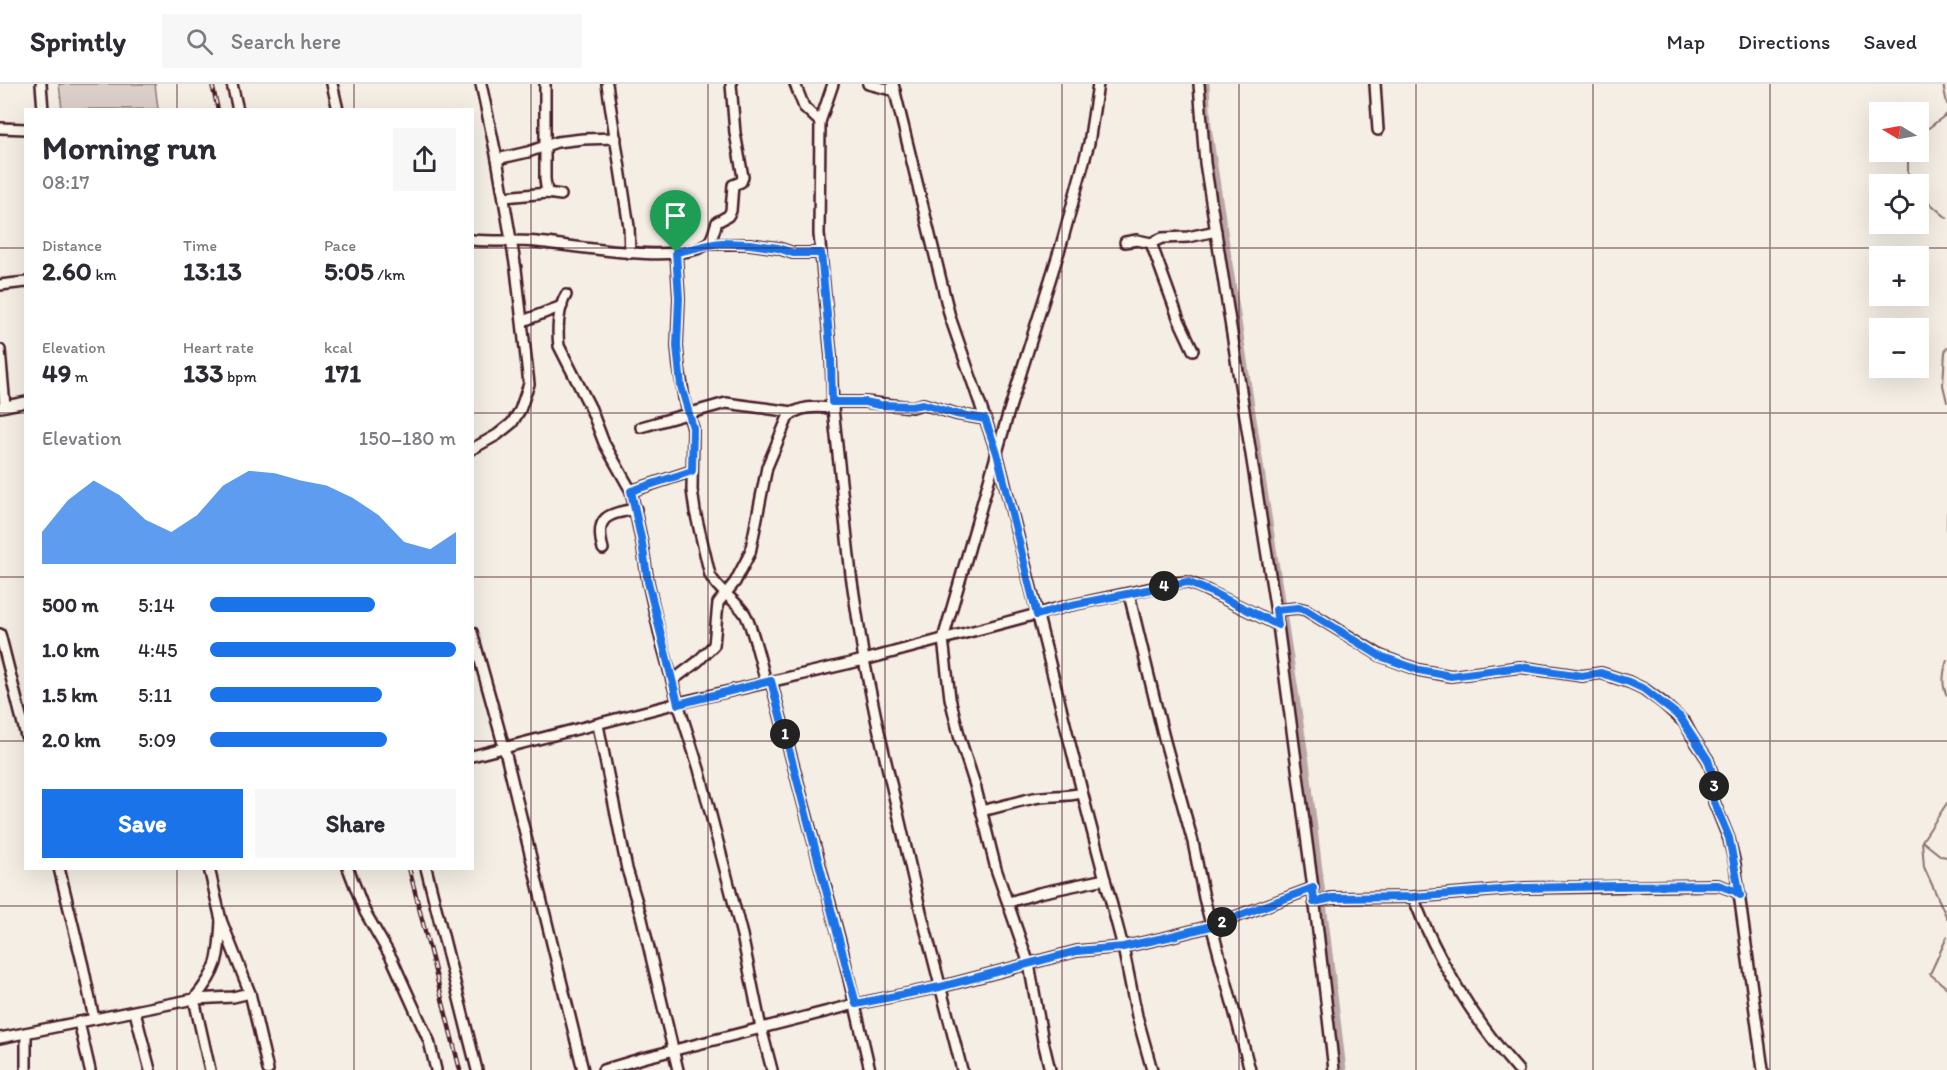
<!DOCTYPE html>
<html lang="en">
<head>
<meta charset="utf-8">
<style>
  :root { --surface:#fff; --page:#f7f7f7; --text:#2b2b33; --muted:#7c7c81; --line:#e1e1e2; --accent:#1a73e8 }
  body { margin:0; font-family:Itim,sans-serif; background:var(--page); color:var(--text); height:100vh; display:flex; flex-direction:column; font-size:22px; white-space:nowrap }
  * { box-sizing:border-box; margin:0 }
  p { font-size:20px; color:var(--muted) }
  .icon { flex:none; width:33px; height:33px; fill:none; stroke:currentColor; stroke-width:2; stroke-linecap:round; stroke-linejoin:round }
  .map { position:relative; flex:1; overflow:hidden }
  .sheet { position:absolute; left:24px; top:24px; width:450px; height:762px; display:flex; flex-direction:column; background:var(--surface); border-radius:0px; box-shadow:0 6px 24px #0002 }
  .sheet>* { flex:none }
  .needle { width:39px; rotate:280deg }
  .fabs { position:absolute; left:1869px; top:18px; display:grid; gap:12px }
  .fabs a { display:grid; place-items:center; width:60px; height:60px; border-radius:0px; background:var(--surface); box-shadow:0 6px 24px #0002; font-size:30px }
  .pin { position:absolute; display:grid; place-items:center; width:51px; height:51px; color:#fff; margin:-62px -26px; border-radius:50% 50% 50% 0; rotate:-45deg; box-shadow:0 0 6px #0007 }
  .pin .icon { rotate:45deg }
  .km { position:absolute; width:30px; height:30px; margin:-15px; border-radius:50%; background:#222; color:#fff; font-size:16px; line-height:30px; text-align:center }
  .round { display:grid; place-items:center; flex:none; width:63px; height:63px; border-radius:0px; background:var(--page) }
  .overview { display:flex; align-items:center; justify-content:space-between; height:102px; padding:0 18px }
  h1 { font-size:33px; font-weight:700; line-height:45px }
  .figures { display:grid; grid-template-columns:repeat(3,1fr); gap:9px; height:102px; padding:6px 18px }
  .figures div { display:grid; align-content:center }
  .figures b { font-size:26px; font-weight:700 }
  .figures small { font-size:16px; font-weight:400 }
  .figures p { font-size:16px }
  .chart { height:168px; padding:12px 18px }
  .chart p { display:flex; justify-content:space-between }
  .chart svg { width:100%; height:108px; margin-top:6px; fill:var(--accent); opacity:.7 }
  .cta { display:flex; gap:12px; margin-top:auto; padding:12px 18px }
  .cta a { flex:1; height:69px; border-radius:0px; background:var(--accent); color:#fff; font-size:24px; font-weight:700; line-height:69px; text-align:center }
  .cta a+a { background:var(--page); color:var(--text) }
  ul { padding:0 18px; list-style:none; font-size:20px }
  li { display:grid; grid-template-columns:96px 72px 1fr; align-items:center; height:45px }
  li i { height:15px; border-radius:8px; background:var(--accent) }
  header { display:flex; align-items:center; gap:36px; box-sizing:border-box; height:84px; padding:0 30px; background:var(--surface); border-bottom:2px solid var(--line) }
  header strong { font-size:28px }
  nav { display:flex; gap:33px; margin-inline-start:auto; font-size:21px }
  .search { width:420px; height:54px; background:var(--page); display:flex; align-items:center; gap:15px; box-sizing:border-box; padding:0 21px; border-radius:0px; color:var(--muted); font-size:22px }
  .map>svg:first-child { display:block }
  .green { fill:#dbd0c9; stroke:#92787a; stroke-width:1.5 }
  .lines { fill:none; stroke-linecap:round; stroke-linejoin:round }
  .stream { stroke:#8d7174; stroke-width:2 }
  .canal { stroke:#baa7a5; stroke-width:9 }
  .street-casing { stroke:#4a1f2b; stroke-width:14 }
  .street { stroke:#fbf7ec; stroke-width:9 }
  .rail-casing { stroke:#4a1f2b; stroke-width:4.5 }
  .rail { stroke:#fbf7ec; stroke-width:2; stroke-dasharray:7; stroke-linecap:butt }
  .route-casing { stroke:#fff; stroke-width:12 }
  .route { stroke:#1a73e8; stroke-width:8 }
  .grid { fill:none; stroke:#4a1f2b; stroke-width:1.5; stroke-opacity:0.55 }
</style>
</head>
<body>
<header>
<strong>Sprintly</strong>
<div class="search"><svg class="icon" aria-label="search" viewBox="0 0 24 24"><circle cx="10" cy="10" r="6"/><path d="M15 15l6 6"/></svg>Search here</div>
<nav><a>Map</a><a>Directions</a><a>Saved</a></nav>
</header>
<div class="map">
<svg width="1947" height="986" viewBox="0 0 1947 986">
  <rect width="100%" height="100%" fill="#f4eee4"/>
  <filter id="ink" filterUnits="userSpaceOnUse"><feTurbulence type="fractalNoise" baseFrequency=".0167" numOctaves="2"/><feDisplacementMap in="SourceGraphic" scale="12" xChannelSelector="R" yChannelSelector="G"/><feConvolveMatrix kernelMatrix="1 2 1 2 8 2 1 2 1" color-interpolation-filters="sRGB"/></filter>
  <g filter="url(#ink)">
    <polygon class="green" points="59,0 155,0 158,25 62,25"/>
    <g class="lines">
      <g class="stream">
        <polyline points="1943,0 1947,20"/>
        <polyline points="1918,52 1947,30"/>
        <polyline points="1908,68 1908,98 1910,100"/>
        <polyline points="1918,109 1947,134"/>
        <polyline points="1947,264 1945,268 1943,301 1947,318"/>
        <polyline points="1947,429 1947,445"/>
        <path d="M1947 576C1944 586 1941 602 1947 611"/>
        <polyline points="1947,719 1922,757 1924,783 1947,834"/>
        <polyline points="1922,757 1941,772 1947,773"/>
        <polyline points="1947,853 1930,890 1947,904"/>
      </g>
      <polyline class="canal" points="1205,0 1207,43 1216,102 1305,678 1342,986"/>
      <g class="street-casing">
        <g id="street">
          <polyline points="41,0 43,26"/>
          <polyline points="232,0 238,26"/>
          <polyline points="332,0 338,26"/>
          <polyline points="545,0 545,95 547,109"/>
          <polyline points="607,0 629,143 630,169"/>
          <polyline points="795,0 804,23 820,38"/>
          <polyline points="833,0 820,38 819,150 831,272 833,324 851,491 864,576 877,639 920,824 962,986"/>
          <polyline points="868,0 895,7"/>
          <polyline points="893,0 950,233 997,369 1089,735 1123,863 1137,932 1152,986"/>
          <polyline points="1375,0 1378,46"/>
          <polyline points="0,44 26,45"/>
          <polyline points="497,75 528,68 557,58 583,55 616,54"/>
          <polyline points="504,113 547,109 561,111"/>
          <path d="M472 156C494 158 515 156 537 158 570 161 684 182 708 159 714 153 714 145 717 138L728 132 731 127 733 101 741 98 743 93 735 49 731 0"/>
          <polyline points="1125,158 1137,156 1151,159 1162,154 1188,153 1216,147"/>
          <polyline points="1151,159 1179,236 1193,266"/>
          <polyline points="707,160 750,160 778,164 793,169 821,169"/>
          <path d="M676 168 679 214 677 262 679 283 685 320 693 344 692 406 695 427 710 491C718 507 735 515 745 530 753 544 761 581 766 598"/>
          <polyline points="0,201 26,198"/>
          <path d="M566 211C558 224 557 247 559 262L591 325 604 359 631 407 642 459 648 498 661 556 678 619 699 685 742 851 761 944 772 986"/>
          <polyline points="523,237 562,222"/>
          <polyline points="0,266 5,322"/>
          <polyline points="832,318 865,318 912,323 923,320 956,330 985,335"/>
          <polyline points="1,323 26,318"/>
          <polyline points="641,343 726,319 793,328"/>
          <polyline points="472,365 497,351 512,339 520,326 529,300 516,185 497,75 481,0"/>
          <polyline points="631,407 692,387"/>
          <path d="M603 465C594 432 608 430 636 425"/>
          <polyline points="1129,510 1164,654 1193,758 1204,814 1250,986"/>
          <polyline points="1276,526 1298,524 1306,526 1381,572 1419,586 1451,592 1520,583 1582,592 1601,589 1629,598 1644,605 1663,619 1685,639 1692,652 1708,676 1714,695 1714,718 1729,755 1735,780 1763,986"/>
          <polyline points="472,548 504,663 583,986"/>
          <polyline points="0,550 26,652"/>
          <path d="M673 596 697 578 714 561 718 519 735 498 750 469 767 383 788 333C800 321 818 323 833 324"/>
          <polyline points="771,597 842,865 870,986"/>
          <polyline points="598,641 627,785 642,835 678,986"/>
          <polyline points="472,672 678,619 864,576 1067,522 1176,499 1187,498 1200,503 1278,541"/>
          <path d="M981 727C999 723 1016 718 1034 714 1050 711 1066 713 1082 709"/>
          <polyline points="59,784 83,882 94,935"/>
          <polyline points="209,784 221,836 250,909 268,986"/>
          <polyline points="348,784 365,828 392,875 429,957 436,986"/>
          <polyline points="426,784 477,986"/>
          <polyline points="1314,813 1334,986"/>
          <path d="M1413 813C1437 875 1474 937 1518 986"/>
          <polyline points="1009,818 1039,809 1105,795"/>
          <polyline points="1314,818 1331,814 1413,813 1525,804 1718,801 1735,807 1740,811"/>
          <polyline points="135,928 150,986"/>
          <polyline points="79,938 90,986"/>
          <path d="M0 954 194 915C219 885 219 874 221 836"/>
          <polyline points="26,986 26,949"/>
          <polyline points="210,986 194,915 233,913 250,909"/>
          <polyline points="603,986 643,974 856,920 940,903 1077,867 1123,863 1168,853 1211,842 1313,804 1278,541 1205,79 1199,0"/>
          <polyline points="1050,986 1043,957 1029,880 996,785 975,701 960,655 950,614 943,555 1009,327 1062,158 1089,59 1098,0"/>
        </g>
      </g>
      <use href="#street" class="street"/>
      <g class="rail-casing">
        <g id="rail">
          <polyline points="212,0 218,26"/>
          <polyline points="409,784 460,986"/>
        </g>
      </g>
      <use href="#rail" class="rail"/>
    </g>
  </g>
  <g class="lines" filter="url(#ink)">
    <g class="route-casing">
      <path id="route" d="M722 159 750 160 778 164 793 169H821L831 272 832 318H865L880 321 912 322 923 320 956 330 985 335 997 369 1037 531 1067 522 1187 498 1211 508 1278 541 1276 526 1298 524 1306 526 1380 572 1419 586 1451 592 1520 583 1582 592 1601 589 1629 598 1644 605 1680 633 1708 676 1714 695V718L1729 754 1740 811 1735 807 1718 801 1616 802 1525 804 1413 813 1332 814 1314 818 1313 804 1211 842 1168 853 1123 863 1077 867 940 903 856 920 771 597 678 620 648 498 642 459 631 407 692 387 693 344 681 302 677 262 679 214 676 168C692 166 706 160 722 159Z"/>
    </g>
    <use href="#route" class="route"/>
  </g>
  <path class="grid" d="M177 0V26M354 0V26M531 0V986M708 0V986M885 0V986M1062 0V986M1239 0V986M1416 0V986M1593 0V986M1770 0V986M0 164H26M472 164H1947M0 329H26M472 329H1947M0 493H26M472 493H1947M0 657H26M472 657H1947M177 784V986M354 784V986M0 822H1947"/>
</svg>
<div class="fabs">
<a><svg class="needle" viewBox="-14 -14 28 28"><path d="M0-13l5 13h-10z" fill="#e53935"/><path d="M0 13l5-13h-10z" fill="#7c7c81"/></svg></a>
<a><svg class="icon" aria-label="locate" viewBox="0 0 24 24"><circle cx="12" cy="12" r="6"/><path d="M12 2v4M12 18v4M2 12h4M18 12h4"/></svg></a>
<a>+</a>
<a>−</a>
</div>
<div class="pin" style="left:676px;top:168px;background:#1e9e55"><svg class="icon" aria-label="arrive" viewBox="0 0 24 24"><path d="M6 21V4h12l-3 4 3 4H6"/></svg></div>
<b class="km" style="left:785px;top:650px">1</b>
<b class="km" style="left:1222px;top:838px">2</b>
<b class="km" style="left:1714px;top:702px">3</b>
<b class="km" style="left:1164px;top:502px">4</b>
<section class="sheet">
<div class="overview"><div><h1>Morning run</h1><p>08:17</p></div><a class="round"><svg class="icon" aria-label="share" viewBox="0 0 24 24"><path d="M12 15V3M7 8l5-5 5 5M5 13v7h14v-7"/></svg></a></div>
<div class="figures">
<div><p>Distance</p><b>2.60<small> km</small></b></div>
<div><p>Time</p><b>13:13</b></div>
<div><p>Pace</p><b>5:05<small> /km</small></b></div>
</div>
<div class="figures">
<div><p>Elevation</p><b>49<small> m</small></b></div>
<div><p>Heart rate</p><b>133<small> bpm</small></b></div>
<div><p>kcal</p><b>171</b></div>
</div>
<div class="chart"><p><span>Elevation</span>150–180 m</p>
<svg viewBox="0 0 160 44" preserveAspectRatio="none"><path d="M0 44V31L10 18L20 10L30 16L40 26L50 31L60 24L70 12L80 6L90 7L100 10L110 12L120 17L130 24L140 35L150 38L160 31V44z"/></svg>
</div>
<ul>
<li><b>500 m</b>5:14<i style="width:67%"></i></li>
<li><b>1.0 km</b>4:45<i style="width:100%"></i></li>
<li><b>1.5 km</b>5:11<i style="width:70%"></i></li>
<li><b>2.0 km</b>5:09<i style="width:72%"></i></li>
</ul>
<div class="cta"><a>Save</a><a>Share</a></div>
</section>
</div>
</body>
</html>
